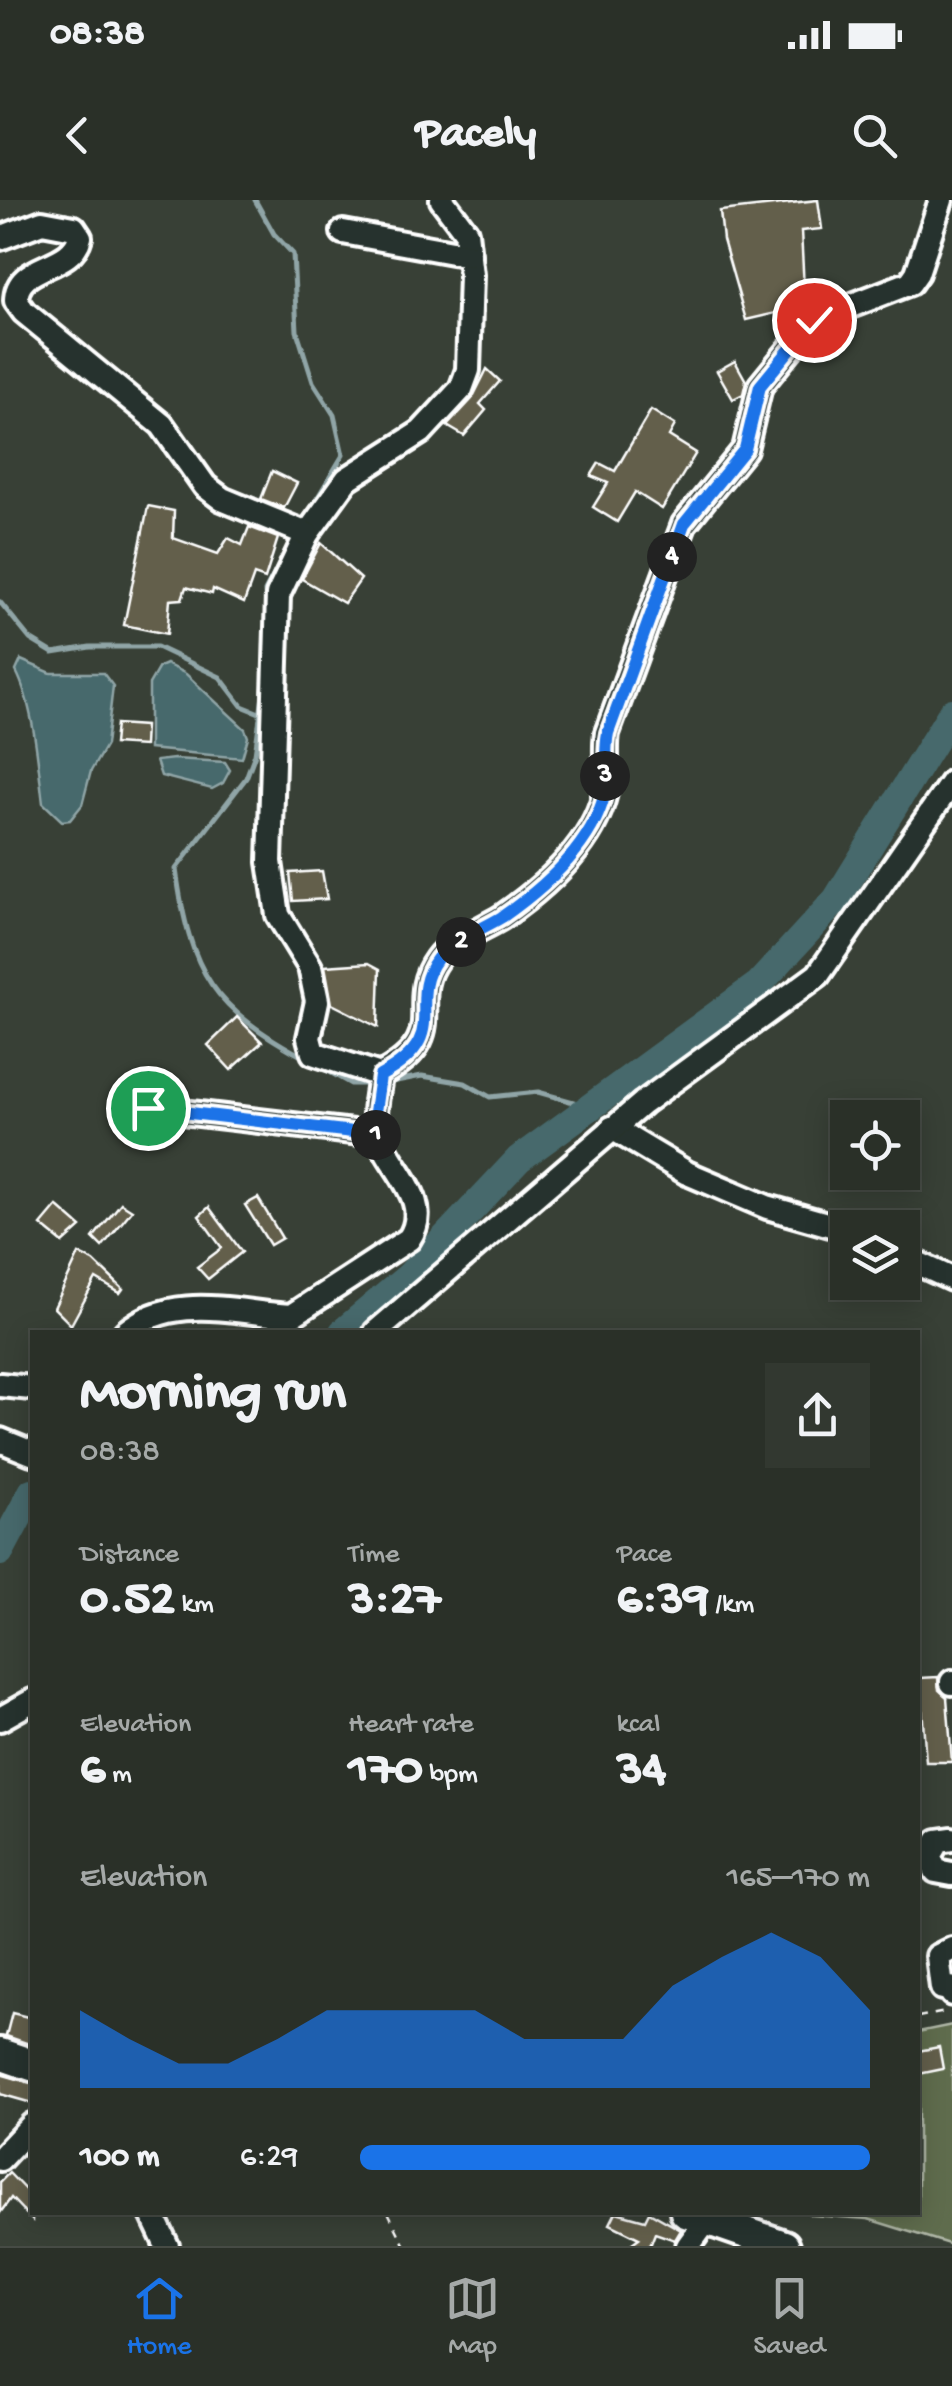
<!DOCTYPE html>
<html lang="en">
<head>
<meta charset="utf-8">
<style>
  :root { --surface:#2a3028; --page:#323830; --text:#f1f3f6; --muted:#a5a9a8; --line:#464b45; --accent:#1a73e8 }
  body { margin:0; font-family:"Gochi Hand",sans-serif; background:var(--page); color:var(--text); height:100vh; display:flex; flex-direction:column; font-size:38px; white-space:nowrap }
  * { box-sizing:border-box; margin:0 }
  p { font-size:32px; color:var(--muted) }
  .icon { flex:none; width:55px; height:55px; fill:none; stroke:currentColor; stroke-width:2; stroke-linecap:round; stroke-linejoin:round }
  .map { position:relative; flex:1; overflow:hidden }
  .sheet { position:absolute; left:30px; top:1130px; width:890px; height:885px; display:flex; flex-direction:column; background:var(--surface); border-radius:0px; box-shadow:0 5px 25px #0003,0 0 0 2px var(--line) }
  .sheet>* { flex:none }
  .fabs { position:absolute; left:830px; top:900px; display:grid; gap:20px }
  .fabs a { display:grid; place-items:center; width:90px; height:90px; border-radius:0px; background:var(--surface); box-shadow:0 5px 25px #0003,0 0 0 2px var(--line); font-size:50px }
  .pin { position:absolute; display:grid; place-items:center; width:85px; height:85px; color:#fff; margin:-42px; border:5px solid #fff; border-radius:50%; box-shadow:0 2px 10px #0007 }
  .km { position:absolute; width:50px; height:50px; margin:-25px; border-radius:50%; background:#222; color:#fff; font-size:28px; line-height:50px; text-align:center }
  .round { display:grid; place-items:center; flex:none; width:105px; height:105px; border-radius:0px; background:var(--page) }
  .summary { display:flex; align-items:center; justify-content:space-between; height:170px; padding:0 50px }
  h1 { font-size:55px; font-weight:700; line-height:75px }
  .figures { display:grid; grid-template-columns:repeat(3,1fr); gap:15px; height:170px; padding:10px 50px }
  .figures div { display:grid; align-content:center }
  .figures b { font-size:50px; font-weight:700 }
  .figures small { font-size:28px; font-weight:400 }
  .figures p { font-size:28px }
  .chart { height:280px; padding:20px 50px }
  .chart p { display:flex; justify-content:space-between }
  .chart svg { width:100%; height:180px; margin-top:10px; fill:var(--accent); opacity:.7 }
  ul { padding:0 50px; list-style:none; font-size:32px }
  li { display:grid; grid-template-columns:160px 120px 1fr; align-items:center; height:75px }
  li i { height:25px; border-radius:12px; background:var(--accent) }
  .status { display:flex; justify-content:space-between; align-items:center; height:70px; padding:0 50px; background:var(--surface); direction:ltr }
  .status svg { height:28px; fill:currentColor }
  header { display:flex; justify-content:space-between; align-items:center; height:130px; padding:0 50px; background:var(--surface); font-size:45px; font-weight:700 }
  .menu { display:flex; justify-content:space-around; align-items:center; height:140px; border-top:2px solid var(--line); background:var(--surface); font-size:28px; color:var(--muted) }
  .menu a { display:grid; justify-items:center; gap:5px }
  .menu .selected { color:var(--accent) }
  .map>svg:first-child { display:block }
  .green { fill:#5f6c4e; stroke:#afb6a6; stroke-width:2.5 }
  .water { fill:#46696c; stroke:#90a5a7; stroke-width:2.5 }
  .lines { fill:none; stroke-linecap:round; stroke-linejoin:round }
  .stream { stroke:#90a5a7; stroke-width:5 }
  .river { stroke:#46696c; stroke-width:28 }
  .building { fill:#635f4c; stroke:#fff; stroke-width:2.5 }
  .minor-casing { stroke:#fff; stroke-width:30 }
  .major-casing { stroke:#fff; stroke-width:38 }
  .path { stroke:#fff; stroke-width:2.5; stroke-dasharray:8 8; stroke-linecap:butt }
  .minor { stroke:#26332d; stroke-width:22 }
  .major { stroke:#26332d; stroke-width:30 }
  .route-casing { stroke:#fff; stroke-width:20 }
  .route { stroke:#1a73e8; stroke-width:12 }
</style>
</head>
<body>
<div class="status"><b>08:38</b><svg viewBox="0 0 49 12"><path d="M0 12V9h3v3zM5 12V6h3v6zM10 12V3h3v9zM15 12V0h3v12zM26 1h20v11H26zM47 4h2v5h-2z"/></svg></div>
<header><svg class="icon" aria-label="back" viewBox="0 0 24 24"><path d="M15 5l-7 7 7 7"/></svg>Pacely<svg class="icon" aria-label="search" viewBox="0 0 24 24"><circle cx="10" cy="10" r="6"/><path d="M15 15l6 6"/></svg></header>
<div class="map">
<svg width="952" height="2046" viewBox="0 0 952 2046">
  <rect width="100%" height="100%" fill="#384036"/>
  <filter id="ink" filterUnits="userSpaceOnUse"><feTurbulence type="fractalNoise" baseFrequency=".01" numOctaves="2"/><feDisplacementMap in="SourceGraphic" scale="20" xChannelSelector="R" yChannelSelector="G"/><feConvolveMatrix kernelMatrix="1 2 1 2 8 2 1 2 1" color-interpolation-filters="sRGB"/></filter>
  <g filter="url(#ink)">
    <polygon class="green" points="952,1825 952,2045 868,2019 811,2015 808,2013 918,2012 918,1832"/>
    <g class="water">
      <path d="M21 460 51 473H103L113 486 106 545 91 571 82 605 70 620 62 621 43 603C38 564 34 506 16 471Z"/>
      <polygon points="166,464 186,474 245,529 248,537 242,558 149,549 149,484 159,467"/>
      <polygon points="174,559 225,562 230,570 223,583 212,589 161,576 156,561"/>
    </g>
    <g class="lines">
      <g class="stream">
        <polyline points="255,0 274,34 293,54 297,131 313,182 334,215 343,255 303,322"/>
        <polyline points="0,402 30,439 53,453 90,447 157,447 220,477 242,506 262,514"/>
        <polyline points="266,412 265,391 295,335"/>
        <path d="M264 488 255 554 246 578 176 669C190 773 213 809 307 859"/>
        <polyline points="321,867 351,884 370,884"/>
        <polyline points="386,883 422,876 465,883 490,897 538,892 591,907"/>
      </g>
      <g class="river">
        <polyline points="343,1132 408,1077 519,959 759,784 836,700 952,512"/>
        <polyline points="0,1352 32,1292"/>
      </g>
    </g>
    <g class="building">
      <polygon points="818,0 822,29 801,31 805,108 796,118 780,119 780,112 746,120 723,40 720,11"/>
      <polygon points="735,161 746,181 743,194 733,199 717,171"/>
      <polygon points="487,169 500,181 480,204 486,210 464,236 447,226 472,199"/>
      <polygon points="651,210 675,225 669,236 696,253 662,309 635,292 617,322 593,307 608,283 591,276 599,263 615,271"/>
      <polygon points="272,271 297,283 284,308 261,299"/>
      <polygon points="148,306 174,311 173,338 218,354 228,338 242,345 249,327 278,338 265,379 254,375 244,403 213,389 212,394 186,387 182,399 170,400 167,434 124,425"/>
      <polygon points="321,343 361,379 344,403 302,379"/>
      <polygon points="116,524 145,526 144,546 114,544"/>
      <polygon points="322,671 327,699 293,701 290,673"/>
      <polygon points="369,763 380,769 378,827 332,804 325,766"/>
      <polygon points="237,817 262,842 231,870 208,845"/>
      <polygon points="258,998 282,1038 270,1045 245,1005"/>
      <polygon points="121,1003 132,1010 102,1047 93,1038"/>
      <polygon points="57,1006 81,1027 63,1043 41,1025"/>
      <polygon points="209,1007 242,1052 208,1079 197,1067 222,1048 199,1016"/>
      <polygon points="79,1054 94,1061 123,1089 120,1093 96,1079 71,1125 54,1108"/>
      <polygon points="938,1477 939,1490 947,1497 952,1562 926,1562 920,1478"/>
      <polygon points="12,1813 32,1818 32,1845 6,1836"/>
      <polygon points="939,1847 943,1869 919,1874 918,1851"/>
      <polygon points="0,1874 32,1883 32,1903 0,1894"/>
      <polygon points="9,1973 32,1997 32,2020 11,1998 0,2013 0,1982"/>
      <polygon points="616,2012 645,2020 649,2012 681,2030 675,2040 655,2033 650,2046 628,2046 639,2038 610,2024"/>
    </g>
    <g class="lines">
      <g class="minor-casing">
        <g id="minor">
          <path d="M442 0 466 32 471 75 468 170 461 189 421 232 347 279 307 334 278 395 270 662 278 715 310 767 317 801 309 838 313 853 380 875C455 835 404 804 437 759 450 741 483 729 502 717 545 687 597 642 606 587 608 569 604 552 607 533L684 324 745 249 760 186 814 120 910 83 917 73 941 0"/>
          <polyline points="343,32 469,55"/>
          <path d="M0 38 42 22 74 28 80 37C71 72 16 62 16 101L24 112 162 225 205 286 222 299 307 334"/>
          <polyline points="148,908 378,935"/>
          <polyline points="612,928 687,973 767,1007 848,1030"/>
          <polyline points="902,1056 952,1079"/>
          <path d="M126 1132C173 1092 236 1113 291 1116L409 1039C435 1000 388 968 377 931 372 914 378 893 380 875"/>
          <polyline points="376,1132 643,903 818,775 952,582"/>
          <polyline points="0,1185 32,1188"/>
          <polyline points="0,1240 32,1253"/>
          <polyline points="952,1482 952,1483"/>
          <polyline points="0,1519 32,1501"/>
          <polyline points="952,1639 938,1641 929,1656 936,1671 952,1674"/>
          <polyline points="952,1749 938,1756 942,1788 951,1788 952,1794"/>
          <polyline points="0,1959 32,1925"/>
          <polyline points="151,2012 167,2046"/>
          <polyline points="688,2046 707,2020"/>
        </g>
      </g>
      <g class="major-casing">
        <g id="major">
          <polyline points="0,1854 32,1865"/>
          <polyline points="686,2012 784,2046"/>
        </g>
      </g>
      <g class="path">
        <polyline points="918,1817 946,1812"/>
        <polyline points="388,2012 405,2046"/>
      </g>
      <use href="#minor" class="minor"/>
      <use href="#major" class="major"/>
    </g>
  </g>
  <g class="lines" filter="url(#ink)">
    <g class="route-casing">
      <path id="route" d="M148 908 378 935 374 919 380 876C455 835 404 804 437 759 450 741 483 729 502 717 545 687 597 641 606 587 608 569 604 552 608 533L684 324 745 249 760 186 814 120"/>
    </g>
    <use href="#route" class="route"/>
  </g>
</svg>
<div class="fabs">
<a><svg class="icon" aria-label="locate" viewBox="0 0 24 24"><circle cx="12" cy="12" r="6"/><path d="M12 2v4M12 18v4M2 12h4M18 12h4"/></svg></a>
<a><svg class="icon" aria-label="layers" viewBox="0 0 24 24"><path d="M12 4l9 5-9 5-9-5zM3 14l9 5 9-5"/></svg></a>
</div>
<div class="pin" style="left:148px;top:908px;background:#1e9e55"><svg class="icon" aria-label="arrive" viewBox="0 0 24 24"><path d="M6 21V4h12l-3 4 3 4H6"/></svg></div>
<div class="pin" style="left:814px;top:120px;background:#d93025"><svg class="icon" aria-label="check" viewBox="0 0 24 24"><path d="M5 12l5 5 9-10"/></svg></div>
<b class="km" style="left:376px;top:935px">1</b>
<b class="km" style="left:461px;top:742px">2</b>
<b class="km" style="left:605px;top:576px">3</b>
<b class="km" style="left:672px;top:357px">4</b>
<section class="sheet">
<div class="summary"><div><h1>Morning run</h1><p>08:38</p></div><a class="round"><svg class="icon" aria-label="share" viewBox="0 0 24 24"><path d="M12 15V3M7 8l5-5 5 5M5 13v7h14v-7"/></svg></a></div>
<div class="figures">
<div><p>Distance</p><b>0.52<small> km</small></b></div>
<div><p>Time</p><b>3:27</b></div>
<div><p>Pace</p><b>6:39<small> /km</small></b></div>
</div>
<div class="figures">
<div><p>Elevation</p><b>6<small> m</small></b></div>
<div><p>Heart rate</p><b>170<small> bpm</small></b></div>
<div><p>kcal</p><b>34</b></div>
</div>
<div class="chart"><p><span>Elevation</span>165–170 m</p>
<svg viewBox="0 0 160 44" preserveAspectRatio="none"><path d="M0 44V25L10 32L20 38L30 38L40 32L50 25L60 25L70 25L80 25L90 32L100 32L110 32L120 19L130 12L140 6L150 12L160 25V44z"/></svg>
</div>
<ul>
<li><b>100 m</b>6:29<i style="width:100%"></i></li>
</ul>
</section>
</div>
<nav class="menu">
<a class="selected"><svg class="icon" aria-label="home" viewBox="0 0 24 24"><path d="M3 11l9-7 9 7M6 9v11h12V9"/></svg>Home</a>
<a><svg class="icon" aria-label="map" viewBox="0 0 24 24"><path d="M3 6l6-2 6 2 6-2v14l-6 2-6-2-6 2zM9 4v14M15 6v14"/></svg>Map</a>
<a><svg class="icon" aria-label="saved" viewBox="0 0 24 24"><path d="M7 4h10v16l-5-4-5 4z"/></svg>Saved</a>
</nav>
</body>
</html>
